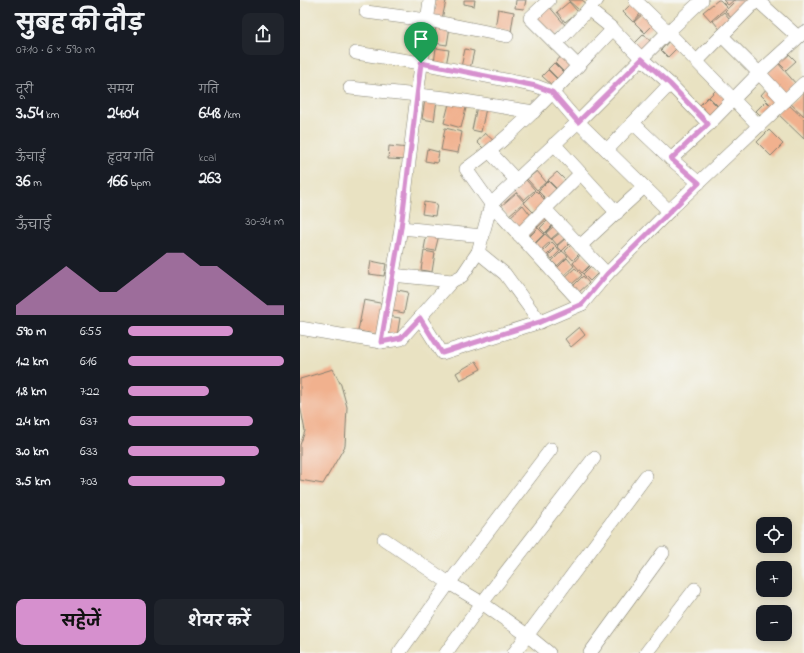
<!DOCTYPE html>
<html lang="hi">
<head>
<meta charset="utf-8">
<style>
  :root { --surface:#171b24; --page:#20242c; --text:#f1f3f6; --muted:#9ea1a6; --accent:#d690ce }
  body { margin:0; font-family:"Indie Flower","Playpen Sans Deva",sans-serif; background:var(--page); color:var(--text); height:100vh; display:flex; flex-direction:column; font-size:15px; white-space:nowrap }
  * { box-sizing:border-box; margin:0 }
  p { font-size:13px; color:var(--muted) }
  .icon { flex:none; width:22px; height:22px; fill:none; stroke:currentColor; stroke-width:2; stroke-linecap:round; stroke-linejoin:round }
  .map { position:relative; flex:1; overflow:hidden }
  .sheet { display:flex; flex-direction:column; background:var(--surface); width:300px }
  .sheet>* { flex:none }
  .fabs { position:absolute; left:456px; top:517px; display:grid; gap:8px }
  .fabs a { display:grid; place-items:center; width:36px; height:36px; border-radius:8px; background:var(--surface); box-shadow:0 2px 10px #0003; font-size:20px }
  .pin { position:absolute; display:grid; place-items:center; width:34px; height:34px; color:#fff; margin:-41px -17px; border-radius:50% 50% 50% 0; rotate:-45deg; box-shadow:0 0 4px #0007 }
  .pin .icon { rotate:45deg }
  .round { display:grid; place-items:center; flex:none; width:42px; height:42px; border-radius:8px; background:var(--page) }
  .headline { display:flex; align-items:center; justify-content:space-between; height:68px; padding:0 16px }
  h1 { font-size:22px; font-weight:700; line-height:30px }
  .stats { display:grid; grid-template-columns:repeat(3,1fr); gap:6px; height:68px; padding:4px 16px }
  .stats div { display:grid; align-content:center }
  .stats b { font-size:17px; font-weight:700 }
  .stats small { font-size:11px; font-weight:400 }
  .stats p { font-size:11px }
  .chart { height:112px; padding:8px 16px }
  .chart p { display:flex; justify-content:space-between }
  .chart svg { width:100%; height:72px; margin-top:4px; fill:var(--accent); opacity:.7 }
  .primary-button { display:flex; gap:8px; margin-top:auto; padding:8px 16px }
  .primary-button a { flex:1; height:46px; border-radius:8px; background:var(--accent); color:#111; font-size:16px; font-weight:700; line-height:46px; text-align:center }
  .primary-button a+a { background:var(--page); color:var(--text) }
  ul { padding:0 16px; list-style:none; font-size:13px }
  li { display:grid; grid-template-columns:64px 48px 1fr; align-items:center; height:30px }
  li i { height:10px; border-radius:5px; background:var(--accent) }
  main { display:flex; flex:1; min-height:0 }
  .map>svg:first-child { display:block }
  .building { fill:#f1b18e }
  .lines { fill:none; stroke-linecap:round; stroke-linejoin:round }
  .street-casing { stroke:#827f6f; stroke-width:14 }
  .street { stroke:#fff; stroke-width:13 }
  .route-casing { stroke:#fff; stroke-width:8 }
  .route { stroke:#d690ce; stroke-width:5 }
</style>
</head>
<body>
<main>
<section class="sheet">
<div class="headline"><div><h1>सुबह की दौड़</h1><p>07:10 · 6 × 590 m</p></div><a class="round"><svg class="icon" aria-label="share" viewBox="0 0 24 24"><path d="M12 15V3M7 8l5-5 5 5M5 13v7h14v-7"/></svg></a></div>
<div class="stats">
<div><p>दूरी</p><b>3.54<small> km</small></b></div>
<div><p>समय</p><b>24:04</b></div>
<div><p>गति</p><b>6:48<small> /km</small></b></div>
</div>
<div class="stats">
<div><p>ऊँचाई</p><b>36<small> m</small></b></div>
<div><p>हृदय गति</p><b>166<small> bpm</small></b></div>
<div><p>kcal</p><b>263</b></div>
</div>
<div class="chart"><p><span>ऊँचाई</span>30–34 m</p>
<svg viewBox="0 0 160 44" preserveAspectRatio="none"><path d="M0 44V38L10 30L20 22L30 14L40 22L50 30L60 30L70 22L80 14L90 6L100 6L110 14L120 14L130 22L140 30L150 38L160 38V44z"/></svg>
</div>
<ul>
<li><b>590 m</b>6:55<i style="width:67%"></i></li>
<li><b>1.2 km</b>6:16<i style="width:100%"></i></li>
<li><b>1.8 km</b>7:22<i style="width:52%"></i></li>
<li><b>2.4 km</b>6:37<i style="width:80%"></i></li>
<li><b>3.0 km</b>6:33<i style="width:84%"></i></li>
<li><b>3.5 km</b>7:03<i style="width:62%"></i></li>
</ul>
<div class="primary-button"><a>सहेजें</a><a>शेयर करें</a></div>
</section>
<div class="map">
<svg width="504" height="653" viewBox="0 0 504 653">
  <rect width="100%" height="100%" fill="#f6f6f2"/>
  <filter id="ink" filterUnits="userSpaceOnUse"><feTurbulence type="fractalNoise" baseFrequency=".025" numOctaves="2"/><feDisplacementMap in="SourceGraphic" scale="8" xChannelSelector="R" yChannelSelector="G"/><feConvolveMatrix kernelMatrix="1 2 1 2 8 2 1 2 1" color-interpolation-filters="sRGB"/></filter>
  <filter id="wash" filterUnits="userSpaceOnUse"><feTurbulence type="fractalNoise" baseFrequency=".012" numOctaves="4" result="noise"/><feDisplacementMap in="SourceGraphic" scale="16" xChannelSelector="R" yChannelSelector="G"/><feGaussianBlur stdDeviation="0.9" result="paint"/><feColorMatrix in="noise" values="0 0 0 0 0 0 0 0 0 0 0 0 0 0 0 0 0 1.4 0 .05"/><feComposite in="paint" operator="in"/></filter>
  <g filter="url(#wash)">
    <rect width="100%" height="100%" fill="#e9e2c2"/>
    <g id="blocks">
      <g class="building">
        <polygon points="135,0 146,1 142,19 131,17"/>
        <polygon points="164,0 175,0 174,6 164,4"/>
        <polygon points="216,0 226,0 224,9 215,8"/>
        <polygon points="268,0 282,0 286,3 279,10"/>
        <polygon points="418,0 420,0 427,7 411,21 403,12"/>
        <polygon points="423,0 434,0 428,5"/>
        <polygon points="436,0 454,0 433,20 425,11"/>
        <polygon points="269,2 278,12 265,22 257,12"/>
        <polygon points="247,4 266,26 252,37 234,16"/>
        <polygon points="331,4 341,13 333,22 323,12"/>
        <polygon points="198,9 214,12 211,32 195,29"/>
        <polygon points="424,12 433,23 422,32 413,21"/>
        <polygon points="344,13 354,24 345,33 334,22"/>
        <polygon points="136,25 150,27 147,45 134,43"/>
        <polygon points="344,34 351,42 341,52 333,45"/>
        <polygon points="370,40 378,47 368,57 361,50"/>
        <polygon points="136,48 149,50 146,65 134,63"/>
        <polygon points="165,49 174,51 170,69 161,67"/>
        <polygon points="487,52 496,61 486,70 477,61"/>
        <polygon points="263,54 275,66 266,74 255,63"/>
        <polygon points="254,63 266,75 260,81 248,69"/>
        <polygon points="478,63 496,84 483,95 465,75"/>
        <polygon points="248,70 259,81 254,87 242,76"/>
        <polygon points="468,87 480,99 472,106 461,95"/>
        <polygon points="418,88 428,99 420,108 409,97"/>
        <polygon points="504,91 504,116 491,104"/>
        <polygon points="408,97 420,109 409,120 397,108"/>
        <polygon points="125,99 137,100 134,121 122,119"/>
        <polygon points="150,100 167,104 161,128 144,123"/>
        <polygon points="466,101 472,107 462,117 456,111"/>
        <polygon points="487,103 504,119 504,139 477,113"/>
        <polygon points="177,106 186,108 181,132 172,130"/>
        <polygon points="145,128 162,132 158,153 141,150"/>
        <polygon points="469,130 483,144 471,156 457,142"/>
        <polygon points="185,133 195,142 186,151 177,142"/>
        <polygon points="89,146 109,148 108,160 88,159"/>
        <polygon points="127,149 139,152 137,163 125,161"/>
        <polygon points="237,171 246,182 237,190 227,179"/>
        <polygon points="257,172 267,182 258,190 248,180"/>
        <polygon points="226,180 235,190 224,200 215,190"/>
        <polygon points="248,181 257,190 247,200 238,191"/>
        <polygon points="236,191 246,201 234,213 224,203"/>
        <polygon points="216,193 224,202 208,216 200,207"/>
        <polygon points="124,202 137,204 135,216 122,214"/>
        <polygon points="223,205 232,217 220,228 210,217"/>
        <polygon points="243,213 248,218 238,227 233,222"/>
        <polygon points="249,219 254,224 245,233 240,228"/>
        <polygon points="233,223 238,228 228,237 223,233"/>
        <polygon points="254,226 259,232 251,239 246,233"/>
        <polygon points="238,228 244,234 234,244 228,238"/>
        <polygon points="127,233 139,235 135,251 124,249"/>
        <polygon points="260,233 265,238 257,245 252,239"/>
        <polygon points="245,234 252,240 240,251 234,245"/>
        <polygon points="266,238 270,243 262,251 257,246"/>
        <polygon points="252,242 256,246 246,256 242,252"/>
        <polygon points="272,244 280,253 273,260 265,251"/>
        <polygon points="257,247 260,251 252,259 248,256"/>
        <polygon points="124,251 135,253 132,272 121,270"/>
        <polygon points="262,251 268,256 257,266 252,261"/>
        <polygon points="281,254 291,264 282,273 273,263"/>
        <polygon points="267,258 274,266 262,277 255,270"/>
        <polygon points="71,261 86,264 84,276 69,274"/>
        <polygon points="292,265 299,272 290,281 283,274"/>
        <polygon points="275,268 282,275 271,285 263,279"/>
        <polygon points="283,276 289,283 278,293 272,287"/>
        <polygon points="92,289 108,292 104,313 88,310"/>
        <polygon points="64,300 85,304 79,335 58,331"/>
        <polygon points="88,316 100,318 97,336 85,334"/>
        <polygon points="279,327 285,335 271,347 265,339"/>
        <polygon points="176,361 181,369 160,380 156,373"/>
        <polygon points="33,369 41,385 47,407 45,446 23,484 0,480 0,445 5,431 0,405 0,379"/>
      </g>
    </g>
  </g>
  <g filter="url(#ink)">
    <use href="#blocks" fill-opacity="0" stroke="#827f6f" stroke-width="1"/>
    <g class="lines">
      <g class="street-casing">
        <g id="street">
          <polyline points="249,0 230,18 278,66"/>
          <polyline points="335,0 368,32 459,126"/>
          <polyline points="457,0 498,37"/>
          <polyline points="288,9 313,29 342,59 370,84 409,124"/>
          <polyline points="66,12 127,20 207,36"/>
          <polyline points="422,36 459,73 485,101"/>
          <polyline points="256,44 297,0"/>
          <polyline points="56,53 121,63 236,86 252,92 278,122 369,211"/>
          <polyline points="397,61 457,0"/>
          <polyline points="50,88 146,98 234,112"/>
          <polyline points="333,123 371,159 399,183"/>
          <polyline points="254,144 317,213"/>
          <polyline points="307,150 370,84"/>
          <polyline points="190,152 217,181"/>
          <polyline points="371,159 409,124 459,73 504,32"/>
          <polyline points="245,209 307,274"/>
          <polyline points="101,228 183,236"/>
          <polyline points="219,235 280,174"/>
          <polyline points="280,246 344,187"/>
          <polyline points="178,252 205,274 240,322"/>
          <polyline points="92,275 152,281"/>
          <path d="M282 304 191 204 166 169C221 130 266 78 313 29"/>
          <polyline points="120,318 142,353 240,322 282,304 307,274 373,207 504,83"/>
          <polyline points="0,328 81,342 101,339 152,281 162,276 178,252 191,204 278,122 368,32 402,0"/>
          <polyline points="81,342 101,228 117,95 130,0"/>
          <polyline points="84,539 149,583 182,603 227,635 249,653"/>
          <polyline points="99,653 149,583 251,449"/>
          <polyline points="146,653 182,603 294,458"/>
          <polyline points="214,653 346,476"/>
          <polyline points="290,653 363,553"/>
          <polyline points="346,653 395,589"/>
        </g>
      </g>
      <use href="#street" class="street"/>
    </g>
  </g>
  <g class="lines" filter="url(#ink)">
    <g class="route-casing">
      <polygon id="route" points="342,59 370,84 408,124 371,159 399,183 307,274 282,304 240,322 142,353 120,318 101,338 81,342 101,228 121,63 236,86 252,92 278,122"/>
    </g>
    <use href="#route" class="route"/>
  </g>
</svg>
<div class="fabs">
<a><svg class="icon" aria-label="locate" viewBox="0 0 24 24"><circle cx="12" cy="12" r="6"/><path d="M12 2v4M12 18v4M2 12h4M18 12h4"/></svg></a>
<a>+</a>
<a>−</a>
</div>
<div class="pin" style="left:121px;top:63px;background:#1e9e55"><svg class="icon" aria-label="arrive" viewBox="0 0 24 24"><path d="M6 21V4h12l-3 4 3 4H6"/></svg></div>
</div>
</main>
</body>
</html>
